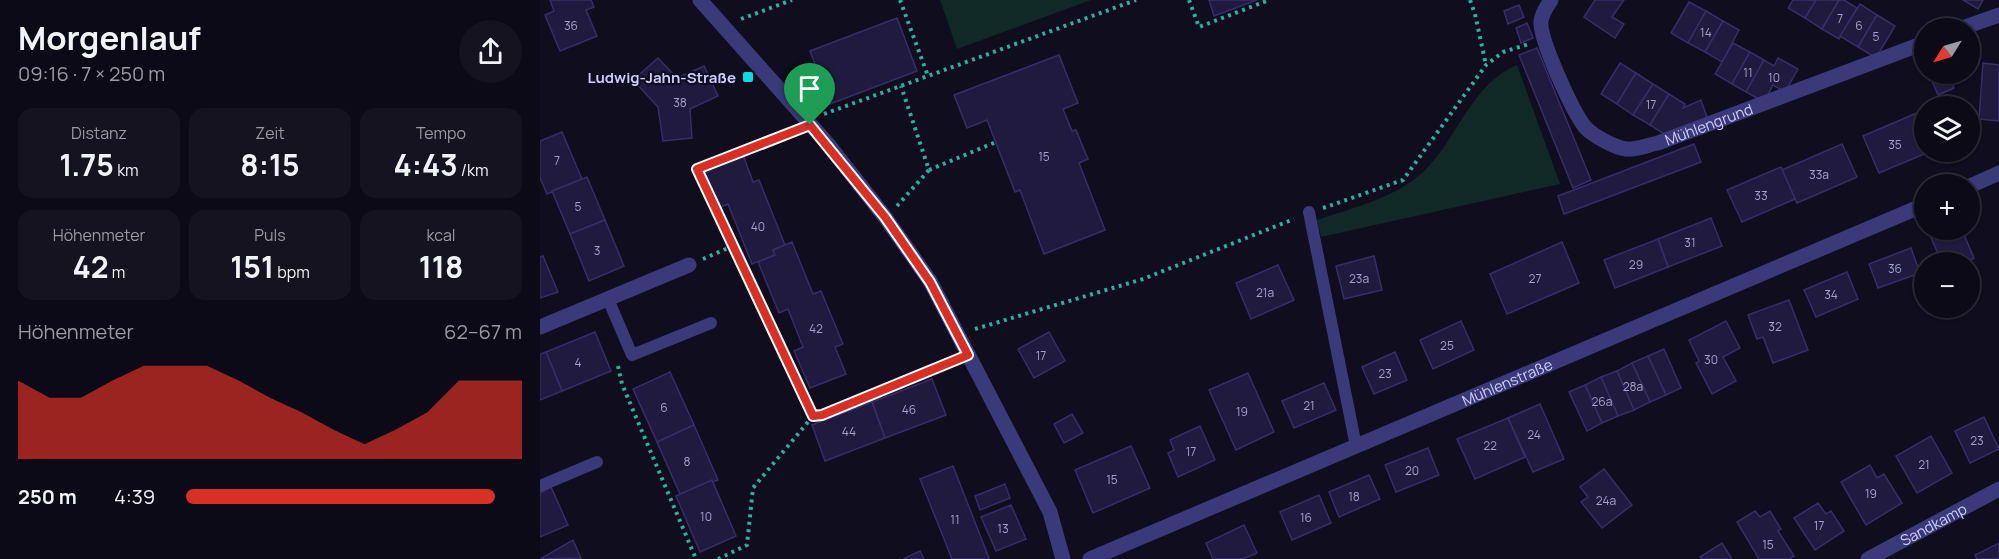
<!DOCTYPE html>
<html lang="de">
<meta charset="utf-8">
<style>
:root{--surface:#0b0a16;--page:#14131f;--text:#f1f3f6;--muted:#9a9aa1;--line:#2b2b35;--accent:#d93025}
body{margin:0;font-family:Manrope,sans-serif;background:var(--page);color:var(--text);height:100vh;display:flex;flex-direction:column;font-size:22px;white-space:nowrap}
*{box-sizing:border-box;margin:0}
p{font-size:20px;color:var(--muted)}
.icon{flex:none;width:33px;height:33px;fill:none;stroke:currentColor;stroke-width:2;stroke-linecap:round;stroke-linejoin:round}
.map{position:relative;flex:1;overflow:hidden}
.details{display:flex;flex-direction:column;background:var(--surface);width:540px}
.details>*{flex:none}
.needle{width:39px;rotate:233deg}
.controls{position:absolute;left:1374px;top:18px;display:grid;gap:12px}
.controls a{display:grid;place-items:center;width:66px;height:66px;border-radius:50%;background:var(--surface);box-shadow:0 2px 4px #0004,0 0 0 2px var(--line);font-size:30px}
.pin{position:absolute;display:grid;place-items:center;width:51px;height:51px;color:#fff;margin:-62px -26px;border-radius:50% 50% 50% 0;rotate:-45deg;box-shadow:0 0 6px #0007}
.pin .icon{rotate:45deg}
.round{display:grid;place-items:center;flex:none;width:63px;height:63px;border-radius:32px;background:var(--page)}
.head{display:flex;align-items:center;justify-content:space-between;height:102px;padding:0 18px}
h1{font-size:33px;font-weight:700;line-height:45px}
.stats{display:grid;grid-template-columns:repeat(3,1fr);gap:9px;height:102px;padding:6px 18px}
.stats div{display:grid;align-content:center;border-radius:15px;background:var(--page);text-align:center}
.stats b{font-size:30px;font-weight:700}
.stats small{font-size:16px;font-weight:400}
.stats p{font-size:16px}
.chart{height:168px;padding:12px 18px}
.chart p{display:flex;justify-content:space-between}
.chart svg{width:100%;height:108px;margin-top:6px;fill:var(--accent);opacity:.7}
ul{padding:0 18px;list-style:none;font-size:20px}
li{display:grid;grid-template-columns:96px 72px 1fr;align-items:center;height:45px}
li i{height:15px;border-radius:8px;background:var(--accent)}
main{display:flex;flex:1;min-height:0}
.map>svg:first-child{display:block}
.green{fill:#102826}
.building{fill:#201a3e;stroke:#372d69;stroke-width:1.5}
.lines{fill:none;stroke-linecap:round;stroke-linejoin:round}
.path{stroke:#32aba0;stroke-width:4;stroke-dasharray:3 4.5;stroke-linecap:butt}
.service{stroke:#3a3a7b;stroke-width:12}
.minor{stroke:#3a3a7b;stroke-width:15}
.tertiary{stroke:#3a3a7b;stroke-width:15}
.route-casing{stroke:#fff;stroke-width:12}
.route{stroke:#d93025;stroke-width:8}
.poi-dot{fill:#0adbeb;stroke:#0f0d1e;stroke-width:2}
.labels{text-anchor:middle;dominant-baseline:central;stroke-width:4.5;stroke-linejoin:round;paint-order:stroke}
.number-label{font-size:12px;fill:#a4a0cd}
.poi-label{font-size:15px;font-weight:bold;fill:#d0ccfd;stroke:#0f0d1e;text-anchor:end}
.street-label{font-size:15px;fill:#d0ccfd;stroke:#0f0d1e}
</style>
<main>
<section class="details">
<div class="head"><div><h1>Morgenlauf</h1><p>09:16 · 7 × 250 m</p></div><a class="round"><svg class="icon" aria-label="share" viewBox="0 0 24 24"><path d="M12 15V3M7 8l5-5 5 5M5 13v7h14v-7"/></svg></a></div>
<div class="stats">
<div><p>Distanz</p><b>1.75<small> km</small></b></div>
<div><p>Zeit</p><b>8:15</b></div>
<div><p>Tempo</p><b>4:43<small> /km</small></b></div>
</div>
<div class="stats">
<div><p>Höhenmeter</p><b>42<small> m</small></b></div>
<div><p>Puls</p><b>151<small> bpm</small></b></div>
<div><p>kcal</p><b>118</b></div>
</div>
<div class="chart"><p><span>Höhenmeter</span>62–67 m</p>
<svg viewBox="0 0 160 44" preserveAspectRatio="none"><path d="M0 44V12L10 19L20 19L30 12L40 6L50 6L60 6L70 12L80 19L90 25L100 32L110 38L120 32L130 25L140 12L150 12L160 12V44z"/></svg>
</div>
<ul>
<li><b>250 m</b>4:39<i style="width:92%"></i></li>
</ul>
</section>
<div class="map">
<svg width="1459" height="559" viewBox="0 0 1459 559">
<rect width="100%" height="100%" fill="#0f0d1e"/>
<g class="green">
<polygon points="400,0 551,0 417,49"/>
<path d="M977 65 1020 184 781 237 777 220C815 207 860 197 888 167 918 135 934 82 977 65Z"/>
</g>
<g class="building">
<polygon points="10,0 51,0 54,7 46,10 57,36 20,51 5,15 14,11"/>
<polygon points="669,0 717,0 674,16"/>
<polygon points="1055,0 1084,0 1072,17 1084,24 1075,38 1044,17"/>
<polygon points="1253,0 1276,0 1265,18 1248,8"/>
<polygon points="1276,0 1299,0 1282,29 1265,18"/>
<polygon points="1299,0 1304,0 1317,8 1299,39 1282,29"/>
<polygon points="1423,0 1443,0 1438,9"/>
<polygon points="1149,2 1166,11 1148,43 1131,33"/>
<polygon points="1320,4 1337,15 1318,47 1300,36"/>
<polygon points="979,5 984,17 968,24 964,11"/>
<polygon points="1166,11 1183,21 1165,52 1148,43"/>
<polygon points="1337,15 1355,26 1336,58 1318,47"/>
<polygon points="357,18 377,71 290,104 270,51"/>
<polygon points="1183,21 1199,30 1182,62 1165,52"/>
<polygon points="987,23 993,38 981,43 976,28"/>
<polygon points="1193,43 1210,52 1192,84 1175,74"/>
<polygon points="997,48 1051,180 1033,188 979,55"/>
<polygon points="1210,52 1224,60 1206,92 1192,84"/>
<polygon points="519,55 538,103 523,109 532,131 536,130 548,159 539,163 565,230 504,254 480,190 475,192 447,120 427,128 414,95"/>
<polygon points="118,58 137,78 164,66 178,96 150,109 152,138 123,141 118,107 93,80"/>
<polygon points="1238,58 1258,69 1245,92 1233,85 1224,102 1206,92 1224,60 1234,66"/>
<polygon points="1080,63 1096,73 1077,104 1061,94"/>
<polygon points="1443,63 1459,65 1459,121 1439,119"/>
<polygon points="1096,73 1113,84 1093,115 1077,104"/>
<polygon points="1389,74 1408,74 1414,88 1398,95"/>
<polygon points="1113,84 1129,94 1110,125 1093,115"/>
<polygon points="1129,94 1145,104 1143,108 1161,100 1168,120 1126,135 1110,125"/>
<polygon points="1384,110 1384,152 1389,152 1339,173 1323,136"/>
<polygon points="22,132 42,179 7,194 0,178 0,141"/>
<polygon points="1154,144 1161,162 1024,214 1018,196"/>
<polygon points="1302,144 1317,177 1257,203 1242,170"/>
<polygon points="203,155 213,182 219,180 245,245 233,250 235,255 212,264 188,204 179,208 164,171"/>
<polygon points="1241,167 1255,199 1202,222 1187,190"/>
<polygon points="47,177 65,220 30,234 12,191"/>
<polygon points="1171,218 1182,246 1128,267 1118,239"/>
<polygon points="65,220 84,266 49,281 30,234"/>
<polygon points="1409,230 1422,230 1434,258 1425,262 1402,262 1391,238"/>
<polygon points="1118,239 1128,267 1075,288 1064,260"/>
<polygon points="252,242 273,294 281,291 303,344 295,347 306,374 270,388 254,351 263,347 248,309 239,313 218,262 235,255 233,250"/>
<polygon points="1022,242 1039,283 967,314 950,274"/>
<polygon points="1371,248 1380,273 1338,288 1329,264"/>
<polygon points="3,256 18,292 0,298 0,257"/>
<polygon points="834,256 842,290 804,299 796,266"/>
<polygon points="738,265 754,300 711,319 696,283"/>
<polygon points="1307,272 1318,299 1276,317 1264,290"/>
<polygon points="1249,300 1268,350 1233,363 1223,337 1217,339 1208,315"/>
<polygon points="921,321 934,350 893,369 880,340"/>
<polygon points="1186,321 1200,348 1183,357 1196,381 1172,394 1156,363 1159,361 1149,340"/>
<polygon points="55,332 71,371 22,391 6,352"/>
<polygon points="509,332 525,361 494,378 478,349"/>
<polygon points="1124,349 1141,388 1126,395 1108,356"/>
<polygon points="6,352 22,391 0,400 0,354"/>
<polygon points="855,352 867,380 834,394 822,367"/>
<polygon points="1108,356 1126,395 1110,402 1092,363"/>
<polygon points="1092,363 1110,402 1094,410 1077,371"/>
<polygon points="1077,371 1094,410 1078,416 1061,377"/>
<polygon points="130,372 154,425 117,442 93,389"/>
<polygon points="708,373 734,432 696,450 669,390"/>
<polygon points="1061,377 1078,416 1062,423 1045,385"/>
<polygon points="392,379 406,415 345,438 332,402"/>
<polygon points="784,383 796,410 754,428 742,401"/>
<polygon points="1045,385 1062,423 1047,431 1029,392"/>
<polygon points="332,402 345,438 285,461 272,425"/>
<polygon points="1000,404 1024,459 993,472 968,418"/>
<polygon points="532,414 543,433 524,443 514,424"/>
<polygon points="1444,417 1459,449 1430,463 1415,431"/>
<polygon points="968,418 985,457 935,479 917,439"/>
<polygon points="154,425 178,480 140,494 117,442"/>
<polygon points="660,426 675,460 638,477 628,453 634,450 630,440"/>
<polygon points="1391,436 1412,473 1377,493 1356,456"/>
<polygon points="591,446 610,488 553,513 535,470"/>
<polygon points="888,448 899,475 856,492 845,465"/>
<polygon points="1330,465 1337,478 1344,474 1362,503 1326,525 1301,482"/>
<polygon points="413,466 449,558 447,559 412,559 380,479"/>
<polygon points="1064,469 1092,505 1062,528 1041,502 1048,497 1040,487"/>
<polygon points="829,475 840,499 799,517 789,492"/>
<polygon points="172,480 196,536 160,552 136,496"/>
<polygon points="465,484 470,498 440,510 435,496"/>
<polygon points="11,487 28,525 0,537 0,493"/>
<polygon points="779,495 791,523 752,540 740,512"/>
<polygon points="1278,503 1286,514 1291,511 1304,531 1275,550 1254,518"/>
<polygon points="471,505 486,539 456,551 441,517"/>
<polygon points="1215,511 1220,517 1230,511 1241,529 1238,531 1254,556 1249,559 1219,559 1197,522"/>
<polygon points="704,525 717,553 703,559 673,559 666,543"/>
<polygon points="33,540 41,558 0,559"/>
<polygon points="1182,543 1192,559 1162,559 1160,557"/>
<polygon points="1459,543 1459,559 1437,559 1435,555"/>
<polygon points="380,551 384,559 363,559"/>
</g>
<g class="lines">
<g class="path">
<polyline points="360,0 388,76"/>
<polyline points="649,0 659,27 729,0"/>
<polyline points="930,0 935,14 946,65"/>
<polyline points="201,19 252,0"/>
<polyline points="284,114 596,0"/>
<polyline points="389,170 456,142"/>
<polyline points="357,206 389,170 361,86"/>
<polyline points="783,208 863,180 946,65 963,52 989,44"/>
<polyline points="195,245 157,169 253,132"/>
<polyline points="163,259 195,245 273,416"/>
<polyline points="435,329 603,279 754,219"/>
<polyline points="78,366 82,384 156,559"/>
<polyline points="178,559 207,545 213,488 273,416 282,415 413,361"/>
</g>
<g class="service">
<polyline points="769,212 816,446"/>
<polyline points="68,299 92,355 171,323"/>
<polyline points="0,486 57,462"/>
</g>
<g class="minor">
<polyline points="160,0 287,143 345,217 390,281 510,512 523,559"/>
<path id="s1" d="M1011 0C1007 6 1002 13 1001 21 999 39 1033 112 1045 127 1052 135 1075 148 1086 149 1096 150 1108 145 1118 143L1384 43"/>
<polyline points="1422,28 1459,15"/>
<polyline points="0,327 149,265"/>
<path id="s2" d="M1328 559 1459 489"/>
</g>
<g class="tertiary">
<polyline points="1430,186 1459,173"/>
<path id="s3" d="M550 559 1384 205"/>
</g>
</g>
<g class="lines">
<defs>
<polygon id="route" points="270,125 345,217 390,282 428,355 282,415 273,416 157,169"/>
</defs>
<use href="#route" class="route-casing"/>
<use href="#route" class="route"/>
</g>
<rect class="poi-dot" x="202" y="71" width="12" height="12" rx="3"/>
<g class="labels">
<g class="number-label">
<text x="1300" y="18">7</text>
<text x="31" y="25">36</text>
<text x="1319" y="25">6</text>
<text x="1166" y="32">14</text>
<text x="1336" y="36">5</text>
<text x="1208" y="72">11</text>
<text x="1234" y="77">10</text>
<text x="140" y="102">38</text>
<text x="1111" y="104">17</text>
<text x="1355" y="144">35</text>
<text x="504" y="156">15</text>
<text x="17" y="160">7</text>
<text x="1279" y="174">33a</text>
<text x="1221" y="195">33</text>
<text x="38" y="206">5</text>
<text x="218" y="226">40</text>
<text x="1150" y="242">31</text>
<text x="57" y="250">3</text>
<text x="1096" y="264">29</text>
<text x="1355" y="268">36</text>
<text x="819" y="278">23a</text>
<text x="995" y="278">27</text>
<text x="725" y="292">21a</text>
<text x="1291" y="294">34</text>
<text x="1235" y="326">32</text>
<text x="276" y="328">42</text>
<text x="907" y="345">25</text>
<text x="501" y="355">17</text>
<text x="1171" y="359">30</text>
<text x="38" y="362">4</text>
<text x="845" y="373">23</text>
<text x="1093" y="386">28a</text>
<text x="1062" y="401">26a</text>
<text x="769" y="405">21</text>
<text x="124" y="407">6</text>
<text x="369" y="409">46</text>
<text x="702" y="411">19</text>
<text x="309" y="431">44</text>
<text x="994" y="434">24</text>
<text x="1437" y="440">23</text>
<text x="950" y="445">22</text>
<text x="651" y="451">17</text>
<text x="147" y="461">8</text>
<text x="1384" y="464">21</text>
<text x="872" y="470">20</text>
<text x="572" y="479">15</text>
<text x="1331" y="493">19</text>
<text x="814" y="496">18</text>
<text x="1066" y="500">24a</text>
<text x="166" y="516">10</text>
<text x="766" y="517">16</text>
<text x="415" y="519">11</text>
<text x="1279" y="525">17</text>
<text x="463" y="528">13</text>
<text x="1228" y="544">15</text>
</g>
<g class="poi-label">
<text x="196" y="77">Ludwig-Jahn-Straße</text>
</g>
<g class="street-label">
<text stroke="none"><textPath href="#s1" startOffset="273">Mühlengrund</textPath></text>
<text stroke="none"><textPath href="#s3" startOffset="453">Mühlenstraße</textPath></text>
<text stroke="none"><textPath href="#s2" startOffset="74">Sandkamp</textPath></text>
</g>
</g>
</svg>
<div class="controls">
<a><svg class="needle" viewBox="-14 -14 28 28"><path d="M0-13l5 13h-10z" fill="#e53935"/><path d="M0 13l5-13h-10z" fill="#9a9aa1"/></svg></a>
<a><svg class="icon" aria-label="layers" viewBox="0 0 24 24"><path d="M12 4l9 5-9 5-9-5zM3 14l9 5 9-5"/></svg></a>
<a>+</a>
<a>−</a>
</div>
<div class="pin" style="left:270px;top:125px;background:#1e9e55"><svg class="icon" aria-label="arrive" viewBox="0 0 24 24"><path d="M6 21V4h12l-3 4 3 4H6"/></svg></div>
</div>
</main>
